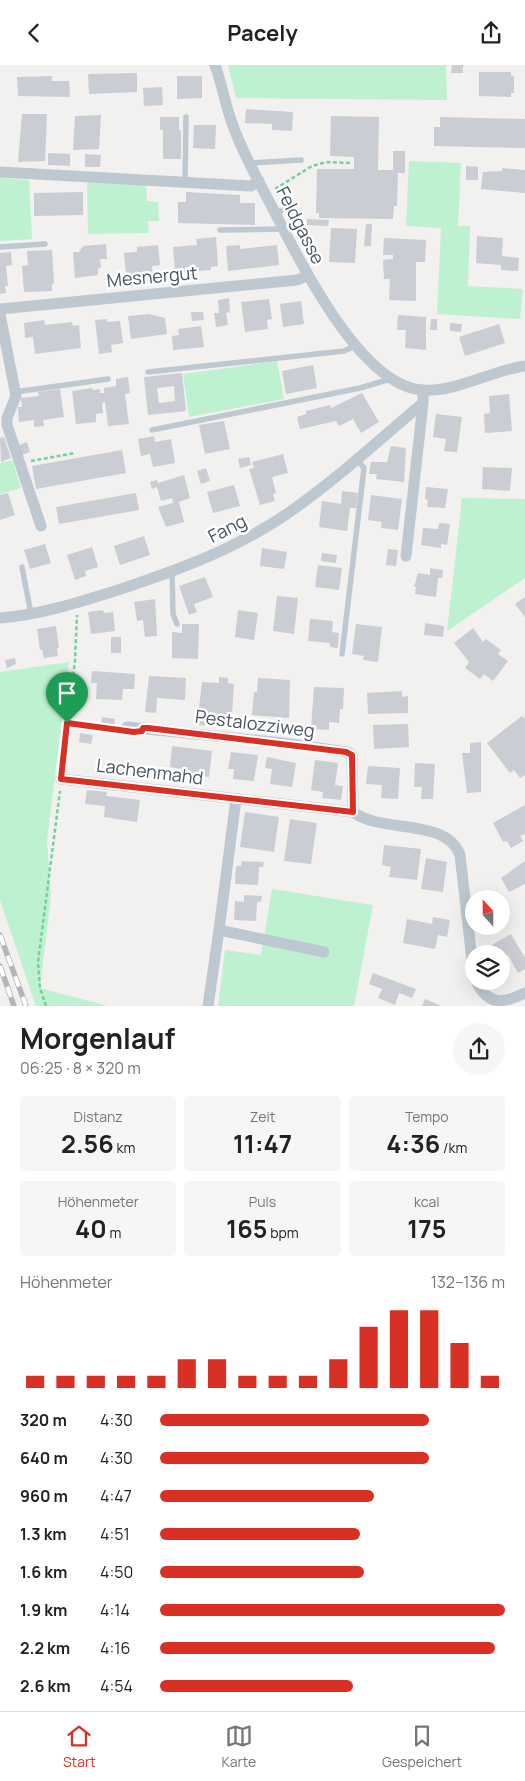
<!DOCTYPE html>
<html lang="de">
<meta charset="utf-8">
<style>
:root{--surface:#fff;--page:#f6f6f6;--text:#222;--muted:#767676;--line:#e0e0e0;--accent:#d93025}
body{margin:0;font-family:Manrope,sans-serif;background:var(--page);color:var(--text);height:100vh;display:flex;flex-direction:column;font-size:19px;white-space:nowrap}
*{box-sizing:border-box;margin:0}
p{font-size:16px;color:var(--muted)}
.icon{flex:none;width:28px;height:28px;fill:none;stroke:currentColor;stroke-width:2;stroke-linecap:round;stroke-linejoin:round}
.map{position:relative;height:941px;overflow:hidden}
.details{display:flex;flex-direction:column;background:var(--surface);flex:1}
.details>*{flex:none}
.needle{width:32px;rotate:339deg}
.controls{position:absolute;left:465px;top:825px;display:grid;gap:10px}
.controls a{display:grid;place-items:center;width:45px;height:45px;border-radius:50%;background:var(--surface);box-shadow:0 5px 20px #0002;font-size:25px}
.pin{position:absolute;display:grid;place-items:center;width:42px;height:42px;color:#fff;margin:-51px -21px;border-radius:50% 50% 50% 0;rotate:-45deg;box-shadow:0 0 5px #0007}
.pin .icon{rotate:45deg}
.round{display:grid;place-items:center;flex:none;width:52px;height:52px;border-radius:26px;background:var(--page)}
.headline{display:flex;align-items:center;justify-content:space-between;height:85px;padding:0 20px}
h1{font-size:28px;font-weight:700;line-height:38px}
.figures{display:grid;grid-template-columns:repeat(3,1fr);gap:8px;height:85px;padding:5px 20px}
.figures div{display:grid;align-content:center;border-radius:5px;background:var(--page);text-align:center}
.figures b{font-size:25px;font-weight:700}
.figures small{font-size:14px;font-weight:400}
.figures p{font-size:14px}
.chart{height:140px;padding:10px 20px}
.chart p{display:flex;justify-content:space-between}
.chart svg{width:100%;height:90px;margin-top:5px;stroke:var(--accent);stroke-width:6}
ul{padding:0 20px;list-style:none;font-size:16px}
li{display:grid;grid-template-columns:80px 60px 1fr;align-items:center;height:38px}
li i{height:12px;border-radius:6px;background:var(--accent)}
header{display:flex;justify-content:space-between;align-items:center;height:65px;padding:0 20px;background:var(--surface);font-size:22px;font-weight:700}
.tab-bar{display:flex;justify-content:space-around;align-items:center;height:70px;border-top:1px solid var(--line);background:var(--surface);font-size:14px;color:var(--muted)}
.tab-bar a{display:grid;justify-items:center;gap:2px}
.tab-bar .active{color:var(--accent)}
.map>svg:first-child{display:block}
.green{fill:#bef1d0}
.building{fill:#cacdd3;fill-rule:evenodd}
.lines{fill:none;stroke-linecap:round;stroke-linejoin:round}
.path{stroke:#74d09f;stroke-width:2.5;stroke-dasharray:4 2.5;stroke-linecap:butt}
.lane{stroke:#bdc8d0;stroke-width:5.5}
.street{stroke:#bdc8d0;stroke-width:11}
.rail-casing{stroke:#b2b6bb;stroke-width:5.5}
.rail{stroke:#fff;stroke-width:4;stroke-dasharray:11;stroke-linecap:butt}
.route-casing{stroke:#fff;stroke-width:10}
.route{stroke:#d93025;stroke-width:6}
.labels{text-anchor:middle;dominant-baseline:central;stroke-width:5;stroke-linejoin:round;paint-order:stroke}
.street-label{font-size:18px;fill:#47545f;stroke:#fff}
</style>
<header><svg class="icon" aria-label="back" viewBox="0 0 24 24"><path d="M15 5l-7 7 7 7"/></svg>Pacely<svg class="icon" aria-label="share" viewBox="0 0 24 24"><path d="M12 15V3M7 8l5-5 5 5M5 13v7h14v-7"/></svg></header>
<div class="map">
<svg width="525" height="941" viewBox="0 0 525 941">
<rect width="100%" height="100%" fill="#f3f0f0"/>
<g class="green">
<polygon points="228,0 446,0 447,35 236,33"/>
<polygon points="409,96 461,98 458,161 470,161 468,221 523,224 520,254 437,249 441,163 406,161"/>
<polygon points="0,113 29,115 32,174 0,176"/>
<polygon points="87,117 146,119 147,136 158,137 159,156 148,156 149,168 88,169"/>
<polygon points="277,296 284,334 189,352 183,309"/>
<polygon points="12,395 21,423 0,429 0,398"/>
<polygon points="462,433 525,434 525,513 447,566"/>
<polygon points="69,597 47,776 51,831 40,923 108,941 36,941 0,835 0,607"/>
<polygon points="272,824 373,840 354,941 218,941 225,885 261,890"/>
</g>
<g class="building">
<polygon points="452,0 463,0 463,8 451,8"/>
<polygon points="479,7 511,7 511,11 514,11 514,28 511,28 511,32 479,31"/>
<polygon points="137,8 137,27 89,29 88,9"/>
<polygon points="52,11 52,16 69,16 70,32 18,31 17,12"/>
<polygon points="177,11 202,11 202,33 177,34"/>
<polygon points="162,22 163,40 144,41 143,23"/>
<polygon points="246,44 293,47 292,66 272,65 272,59 245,58"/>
<polygon points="22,49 47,49 45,96 18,97"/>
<polygon points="101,50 99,84 73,85 75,51"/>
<polygon points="331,51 379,52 378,105 393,105 393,86 405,86 405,108 398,108 397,141 394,141 393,154 319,153 319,148 316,148 317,104 354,104 354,92 330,91"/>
<polygon points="160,52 179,52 179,65 181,65 181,94 163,94 163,65 160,65"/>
<polygon points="440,52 525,54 525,83 434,81 434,62 440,62"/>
<polygon points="194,60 216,60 215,84 193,83"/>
<polygon points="48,88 70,89 70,101 48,100"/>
<polygon points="85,89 101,90 100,102 85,102"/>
<polygon points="466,101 478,102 478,115 466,115"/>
<polygon points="502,103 525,105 525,128 481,124 483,107 502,106"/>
<polygon points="83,127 83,150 34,151 34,128"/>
<polygon points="186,127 240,130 240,138 255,138 255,160 178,158 178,137 186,137"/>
<polygon points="307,154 329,155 328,161 307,160"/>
<polygon points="366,159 372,159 371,181 364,181"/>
<polygon points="331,163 357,164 355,198 329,197"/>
<polygon points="477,171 503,173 502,191 519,193 518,206 501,205 501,200 476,198"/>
<polygon points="216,172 218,201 211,202 211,205 175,208 173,182 197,180 196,174"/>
<polygon points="384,173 426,175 425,197 416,197 416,236 389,235 390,214 384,214 383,195 393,194 393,190 383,190"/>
<polygon points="106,179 107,194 100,194 101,203 98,203 98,210 75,213 73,187 79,187 83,181"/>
<polygon points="158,180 160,200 152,201 153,216 127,219 124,188 137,187 137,182"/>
<polygon points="240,180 240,184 277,180 279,200 228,206 226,181"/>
<polygon points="52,185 54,218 52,219 52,226 24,227 22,201 28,200 27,186"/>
<polygon points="11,187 12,200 6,201 8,221 5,221 6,228 0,229 0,188"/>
<polygon points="229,233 230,247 226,248 228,260 216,262 214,248 219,248 218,235"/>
<polygon points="269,234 272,254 267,255 268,264 245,267 241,237"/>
<polygon points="301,236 304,259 283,262 280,239"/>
<polygon points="191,247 203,247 204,255 192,256"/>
<polygon points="149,249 165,253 167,269 131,274 128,251"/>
<polygon points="398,250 426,252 426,285 405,283 406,265 397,265"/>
<polygon points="107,254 107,257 120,256 123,278 111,280 112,287 99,289 95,255"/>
<polygon points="431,254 437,254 437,265 430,265"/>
<polygon points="44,255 45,260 72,257 73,261 79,260 81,283 35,289 33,272 25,273 24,258"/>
<polygon points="450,258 462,259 461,267 450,266"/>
<polygon points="499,259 505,278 465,291 459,272"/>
<polygon points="201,261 204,282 173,285 172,271 179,270 178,264"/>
<polygon points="313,300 317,323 286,329 282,306"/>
<path d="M182 308 186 346 148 350 144 312ZM174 321 175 336 159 338 157 323Z"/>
<polygon points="128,312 130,328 125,329 129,359 108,361 105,337 102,338 103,348 96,349 96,357 76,359 72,326 92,323 93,325 100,324 100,328 104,328 104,323 116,321 116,314"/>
<polygon points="60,324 64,352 43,355 44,361 34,362 34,355 19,357 18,342 22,342 21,333 39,331 38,327"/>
<polygon points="362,328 379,357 361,368 353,354 339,361 336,356 300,364 297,352 306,349 306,346 330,340 331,343"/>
<polygon points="509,329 512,366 485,368 484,349 490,348 489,331"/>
<polygon points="436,349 462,352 457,387 444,386 446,374 433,372"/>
<polygon points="224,356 230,384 205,389 199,360"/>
<polygon points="154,371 155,377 171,374 175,398 153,402 150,389 141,391 138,374"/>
<polygon points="4,372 11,393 1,397 0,373"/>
<polygon points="27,377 30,387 22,390 19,380"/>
<polygon points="391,381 406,383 404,417 376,414 377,409 369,409 371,397 387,397"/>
<polygon points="122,385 126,408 36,424 32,401"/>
<polygon points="283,389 288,408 272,412 276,428 273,429 275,436 260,440 249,404 254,403 252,397"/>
<polygon points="249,392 251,400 240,403 238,394"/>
<polygon points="483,402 512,403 510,426 482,424"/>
<polygon points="206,403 210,416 201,419 197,406"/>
<polygon points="184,410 190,433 179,437 184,457 166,462 158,442 173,438 172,433 161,436 157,422 152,424 150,417 157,415 158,418"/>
<polygon points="234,420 240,441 213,448 207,427"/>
<polygon points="426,422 448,424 445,443 427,442 428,435 425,434"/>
<polygon points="342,426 358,428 356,443 350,443 347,466 319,462 322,436 341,439"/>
<polygon points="8,428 15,450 0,455 0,430"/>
<polygon points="136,428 139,445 59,459 56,442"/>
<polygon points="371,430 402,434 398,465 381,463 382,457 368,455"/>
<polygon points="439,458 450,459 447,480 441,479 441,483 421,480 423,463 438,464"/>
<polygon points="144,471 150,490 120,500 114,481"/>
<polygon points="45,479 51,498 30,504 24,485"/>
<polygon points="92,482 98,502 85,506 86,511 75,515 67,490"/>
<polygon points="262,483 287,487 284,504 260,501"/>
<polygon points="388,484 398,485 396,501 386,500"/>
<polygon points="322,488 337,490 336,498 321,496"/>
<polygon points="318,500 342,503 339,525 315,522"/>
<polygon points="430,503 443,505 442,513 438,513 436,532 415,529 416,522 414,522 418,508 430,510"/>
<polygon points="205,512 213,532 194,539 197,547 189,550 179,521"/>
<polygon points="277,531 298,533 294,569 273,566"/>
<polygon points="525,532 525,552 515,539"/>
<polygon points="155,534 157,571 145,572 143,555 137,556 134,537"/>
<polygon points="103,545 104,548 113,547 115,566 91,569 88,547"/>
<polygon points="238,545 258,548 254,575 235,572"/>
<polygon points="310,554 333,556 332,567 339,568 338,583 330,582 330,578 308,576"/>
<polygon points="425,558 444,561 443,572 424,570"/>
<polygon points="182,559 199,559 198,594 172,593 172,567 182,568"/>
<polygon points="356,559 382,562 378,597 363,595 364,591 352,589"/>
<polygon points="56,561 59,583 57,583 58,591 44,593 42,585 40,585 37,564"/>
<polygon points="473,563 483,577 486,574 501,585 498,589 508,596 493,616 484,609 480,614 465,603 469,597 454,578"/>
<rect x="111" y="572" width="10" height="16"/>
<polygon points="15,593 16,599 7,603 5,595"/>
<polygon points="92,606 135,609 134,624 123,624 122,635 96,634 97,618 91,618"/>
<polygon points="149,611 186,613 185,635 157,633 156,648 145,647"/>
<polygon points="219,612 228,613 228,618 234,619 232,650 212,649 212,661 197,660 202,617 219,618"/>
<polygon points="258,613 290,615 289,653 252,650 254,627 257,627"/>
<polygon points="314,622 344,623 343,644 340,644 339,658 329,657 329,665 311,664"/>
<polygon points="402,626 402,632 408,631 408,648 368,649 367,628"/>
<polygon points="522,651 525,654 525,710 520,713 514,705 510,708 487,678"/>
<polygon points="102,652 115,654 114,663 101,661"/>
<polygon points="408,659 409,682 374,684 373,660"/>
<polygon points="80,668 93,670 91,679 79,677"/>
<polygon points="481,677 481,727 467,728 462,688 470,688 470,678"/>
<polygon points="172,681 212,686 209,712 181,708 182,704 170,702"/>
<polygon points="231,687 258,690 254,716 233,714 234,704 228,704"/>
<polygon points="267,692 296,698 292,722 270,719 272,704 265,703"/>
<polygon points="315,695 338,698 335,720 343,721 341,735 322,733 323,727 311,725"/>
<polygon points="415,698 435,699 433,734 421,734 422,722 414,722"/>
<polygon points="368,701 400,703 398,734 381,733 382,720 366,719"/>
<polygon points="87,725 107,727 106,731 140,735 137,757 104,752 105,741 85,739"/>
<polygon points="525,740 525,769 520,771 523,776 511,783 507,776 503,777 493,758"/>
<polygon points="245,747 279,752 274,787 240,782"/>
<polygon points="290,754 317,758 311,799 284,796"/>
<polygon points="384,780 421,784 417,815 389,812 391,802 382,800"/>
<polygon points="426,793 447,797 443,827 421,824"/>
<polygon points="242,796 264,797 263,802 259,802 258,820 235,819 236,801 241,801"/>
<polygon points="525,796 525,819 509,827 501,813"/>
<polygon points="244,830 262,831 261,837 257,837 256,856 234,855 235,836 244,837"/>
<polygon points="433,852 450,855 447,872 438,870 435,884 403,878 407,854 432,859"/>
<polygon points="511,869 525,893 525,904 518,908 508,890 501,894 501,889 485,889 483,885"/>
<polygon points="373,908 416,924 412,933 399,928 395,940 378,933 382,924 369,919"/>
<polygon points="425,934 442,941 422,941"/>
</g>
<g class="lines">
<g class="path">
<polyline points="275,124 312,101 326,97 351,98"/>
<polyline points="31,396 75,388"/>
<polyline points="67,658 115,665"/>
<polyline points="63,701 75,595 77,550"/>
<polyline points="46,941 40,923 38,897 60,726"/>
</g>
<g class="lane">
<polyline points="249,98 301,95"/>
<polyline points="185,117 186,52"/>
<polyline points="276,149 287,142"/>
<polyline points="220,165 283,164"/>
<polyline points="0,182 45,179"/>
<polyline points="148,307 344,286 357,280"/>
<polyline points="15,327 108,314"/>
<polyline points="152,365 360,323 394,313"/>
<polyline points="22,502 31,549"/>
<polyline points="172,507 173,549 177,559"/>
<polyline points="342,589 364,403 356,393"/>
</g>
<g class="street">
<path d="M215 0C222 19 225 39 232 58 242 87 257 113 271 140 297 191 359 320 422 325 455 328 492 305 525 301"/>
<polyline points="0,107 251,121 259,116"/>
<polyline points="0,244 297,215 307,211"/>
<polyline points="0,249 16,331 7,353 7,360 41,461"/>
<polyline points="406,491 423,338"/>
<path d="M0 553C40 550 80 537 118 525 178 505 239 483 291 446 337 414 380 374 423 338V325"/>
<polyline points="127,662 283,678 347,687 352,690 353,747"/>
<path d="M61 714 353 747C382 769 446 752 460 790L474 913"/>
<polyline points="236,734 219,865 324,887"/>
<path d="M476 916C488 941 503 939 525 928"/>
<polyline points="208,941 219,865"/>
</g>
<defs>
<g id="rail">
<polyline points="0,870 26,941"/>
<polyline points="0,901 14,941"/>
</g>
</defs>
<use href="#rail" class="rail-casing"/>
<use href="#rail" class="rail"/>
</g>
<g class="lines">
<defs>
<polygon id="route" points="67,658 134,667 142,666 143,663 148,663 346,687 352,690 353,747 61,714"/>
</defs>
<use href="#route" class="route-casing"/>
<use href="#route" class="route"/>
</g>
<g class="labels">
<g class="street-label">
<text transform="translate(301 160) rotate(63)">Feldgasse</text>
<text transform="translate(152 211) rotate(-5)">Mesnergut</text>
<text transform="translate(227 463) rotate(-27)">Fang</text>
<text transform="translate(255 658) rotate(7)">Pestalozziweg</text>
<text transform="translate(150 706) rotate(7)">Lachenmahd</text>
</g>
</g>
</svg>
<div class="controls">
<a><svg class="needle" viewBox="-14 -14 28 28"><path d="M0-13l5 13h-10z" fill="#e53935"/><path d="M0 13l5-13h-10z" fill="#767676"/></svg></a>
<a><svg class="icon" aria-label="layers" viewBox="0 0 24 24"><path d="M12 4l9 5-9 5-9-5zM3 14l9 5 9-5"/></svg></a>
</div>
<div class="pin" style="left:67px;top:658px;background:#1e9e55"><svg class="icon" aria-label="arrive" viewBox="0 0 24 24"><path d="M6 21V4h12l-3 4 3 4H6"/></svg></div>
</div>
<section class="details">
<div class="headline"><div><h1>Morgenlauf</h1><p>06:25 · 8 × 320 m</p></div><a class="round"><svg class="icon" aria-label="share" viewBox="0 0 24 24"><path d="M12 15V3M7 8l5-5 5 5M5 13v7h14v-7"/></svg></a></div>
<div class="figures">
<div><p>Distanz</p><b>2.56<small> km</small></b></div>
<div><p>Zeit</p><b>11:47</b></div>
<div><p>Tempo</p><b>4:36<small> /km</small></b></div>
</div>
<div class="figures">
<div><p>Höhenmeter</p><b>40<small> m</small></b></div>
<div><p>Puls</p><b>165<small> bpm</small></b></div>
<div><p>kcal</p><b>175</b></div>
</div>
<div class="chart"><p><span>Höhenmeter</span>132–136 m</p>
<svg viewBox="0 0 160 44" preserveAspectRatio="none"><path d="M5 44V38M15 44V38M25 44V38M35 44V38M45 44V38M55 44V30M65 44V30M75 44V38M85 44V38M95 44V38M105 44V30M115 44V14M125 44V6M135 44V6M145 44V22M155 44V38"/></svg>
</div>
<ul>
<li><b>320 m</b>4:30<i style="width:78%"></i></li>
<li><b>640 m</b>4:30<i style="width:78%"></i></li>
<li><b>960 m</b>4:47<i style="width:62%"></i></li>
<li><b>1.3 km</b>4:51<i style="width:58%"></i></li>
<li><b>1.6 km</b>4:50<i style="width:59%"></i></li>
<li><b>1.9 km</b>4:14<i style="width:100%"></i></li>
<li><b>2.2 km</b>4:16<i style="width:97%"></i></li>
<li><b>2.6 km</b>4:54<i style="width:56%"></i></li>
</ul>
</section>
<nav class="tab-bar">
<a class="active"><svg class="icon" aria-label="home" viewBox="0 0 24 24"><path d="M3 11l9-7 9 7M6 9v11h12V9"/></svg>Start</a>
<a><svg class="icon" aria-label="map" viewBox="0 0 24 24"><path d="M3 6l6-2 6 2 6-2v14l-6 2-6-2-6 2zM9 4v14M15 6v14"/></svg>Karte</a>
<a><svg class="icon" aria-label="saved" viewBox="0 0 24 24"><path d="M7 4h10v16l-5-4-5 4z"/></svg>Gespeichert</a>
</nav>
